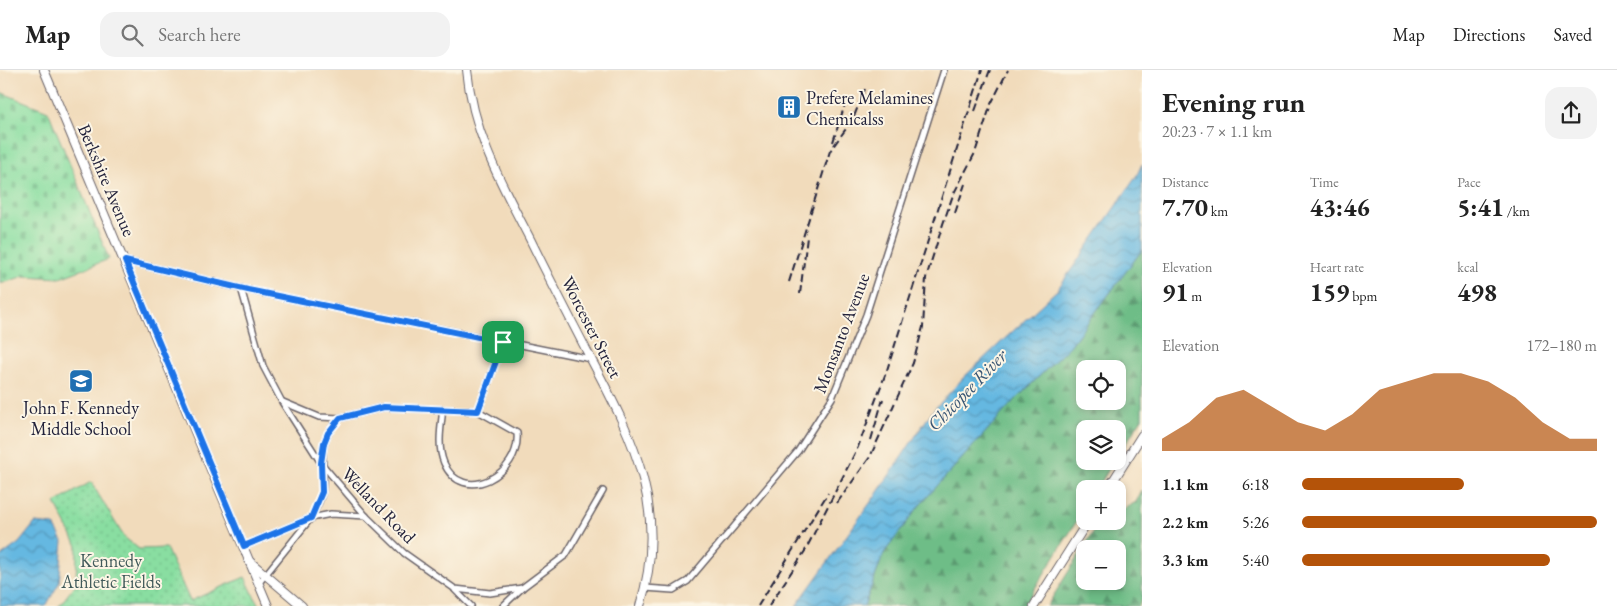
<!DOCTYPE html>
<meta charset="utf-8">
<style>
:root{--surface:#fff;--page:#f2f2f2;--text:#222;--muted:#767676;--line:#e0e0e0;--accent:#b45309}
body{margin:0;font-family:"EB Garamond",serif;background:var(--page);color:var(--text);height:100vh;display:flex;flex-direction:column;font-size:19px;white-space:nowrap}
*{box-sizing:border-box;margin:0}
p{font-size:16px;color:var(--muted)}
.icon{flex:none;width:28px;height:28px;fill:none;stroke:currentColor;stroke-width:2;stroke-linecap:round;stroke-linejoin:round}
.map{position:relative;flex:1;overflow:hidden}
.side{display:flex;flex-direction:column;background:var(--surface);width:475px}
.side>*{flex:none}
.buttons{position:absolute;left:1076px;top:290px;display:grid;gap:10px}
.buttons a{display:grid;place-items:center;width:50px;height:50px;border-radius:10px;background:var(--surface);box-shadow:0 2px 8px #0003;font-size:25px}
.pin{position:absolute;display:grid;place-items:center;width:42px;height:42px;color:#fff;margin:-21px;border-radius:10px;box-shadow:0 2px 8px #0006}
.round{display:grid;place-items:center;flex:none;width:52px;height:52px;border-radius:15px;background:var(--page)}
.overview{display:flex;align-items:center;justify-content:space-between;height:85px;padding:0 20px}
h1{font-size:28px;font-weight:700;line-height:38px}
.metrics{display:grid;grid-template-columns:repeat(3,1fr);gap:8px;height:85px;padding:5px 20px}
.metrics div{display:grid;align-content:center}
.metrics b{font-size:25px;font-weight:700}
.metrics small{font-size:14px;font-weight:400}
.metrics p{font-size:14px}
.chart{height:140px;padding:10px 20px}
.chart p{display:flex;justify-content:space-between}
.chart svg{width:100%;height:90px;margin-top:5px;fill:var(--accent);opacity:.7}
ul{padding:0 20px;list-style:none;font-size:16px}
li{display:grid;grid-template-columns:80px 60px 1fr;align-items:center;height:38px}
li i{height:12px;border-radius:6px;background:var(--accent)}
header{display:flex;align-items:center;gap:30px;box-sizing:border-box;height:70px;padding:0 25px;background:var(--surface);border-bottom:1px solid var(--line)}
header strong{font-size:24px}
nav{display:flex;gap:28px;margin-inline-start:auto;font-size:18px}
.search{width:350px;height:45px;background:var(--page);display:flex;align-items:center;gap:12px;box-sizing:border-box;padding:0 18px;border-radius:15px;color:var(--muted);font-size:19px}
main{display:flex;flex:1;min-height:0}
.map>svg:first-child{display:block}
.forest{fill:url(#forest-firs);stroke:#487061;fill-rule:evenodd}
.cemetery{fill:url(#cemetery-stones);stroke:#56806e}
.park{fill:url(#park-dots);stroke:#56806e}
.water{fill:url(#water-waves);stroke:#446d8e}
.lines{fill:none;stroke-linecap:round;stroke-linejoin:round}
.street-casing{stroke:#6a6368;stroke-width:8}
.secondary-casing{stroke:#6a6368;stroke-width:10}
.street{stroke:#fff;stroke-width:5}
.secondary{stroke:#fff;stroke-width:8}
.rail{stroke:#22223b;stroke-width:2;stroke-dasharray:8 4;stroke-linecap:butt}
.route-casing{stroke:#fff;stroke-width:10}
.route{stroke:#1a73e8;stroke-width:6}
.labels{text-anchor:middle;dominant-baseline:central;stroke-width:4;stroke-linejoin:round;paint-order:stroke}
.poi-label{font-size:18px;fill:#22223b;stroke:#fcf5e5;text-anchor:start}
.street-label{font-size:18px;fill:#22223b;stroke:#fcf5e5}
.park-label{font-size:18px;fill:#415a5a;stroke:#fcf5e5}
.water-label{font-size:19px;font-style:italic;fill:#395675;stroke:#fcf5e5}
</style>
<header>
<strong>Map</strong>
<div class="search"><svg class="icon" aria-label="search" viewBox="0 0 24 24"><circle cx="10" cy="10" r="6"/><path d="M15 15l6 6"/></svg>Search here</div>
<nav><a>Map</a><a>Directions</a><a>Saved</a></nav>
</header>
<main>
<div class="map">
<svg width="1142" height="536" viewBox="0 0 1142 536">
<defs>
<pattern id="forest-firs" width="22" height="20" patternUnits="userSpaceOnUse" patternTransform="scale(1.25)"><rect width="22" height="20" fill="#6ebd87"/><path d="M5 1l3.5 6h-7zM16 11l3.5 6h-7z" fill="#5a9970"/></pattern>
<pattern id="cemetery-stones" width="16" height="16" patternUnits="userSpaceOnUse" patternTransform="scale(1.25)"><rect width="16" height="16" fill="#89dea1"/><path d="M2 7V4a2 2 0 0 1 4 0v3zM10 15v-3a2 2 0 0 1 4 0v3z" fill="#76be8c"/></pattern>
<pattern id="park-dots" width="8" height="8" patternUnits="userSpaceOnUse" patternTransform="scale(1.25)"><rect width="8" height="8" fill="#89dea1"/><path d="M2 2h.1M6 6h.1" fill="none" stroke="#76be8c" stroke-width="1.8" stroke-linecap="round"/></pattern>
<pattern id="water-waves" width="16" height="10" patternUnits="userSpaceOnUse" patternTransform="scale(1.25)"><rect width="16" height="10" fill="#65b8e1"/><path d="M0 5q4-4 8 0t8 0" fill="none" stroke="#5395b8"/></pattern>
</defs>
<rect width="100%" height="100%" fill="#fcf5e5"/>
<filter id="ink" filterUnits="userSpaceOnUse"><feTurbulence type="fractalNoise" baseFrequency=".02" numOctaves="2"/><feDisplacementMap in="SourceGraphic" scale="10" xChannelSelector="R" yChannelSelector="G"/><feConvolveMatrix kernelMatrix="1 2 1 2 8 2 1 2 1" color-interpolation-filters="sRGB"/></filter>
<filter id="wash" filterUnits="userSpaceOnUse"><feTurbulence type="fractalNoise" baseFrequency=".0096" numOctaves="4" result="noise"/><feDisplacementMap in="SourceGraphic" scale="20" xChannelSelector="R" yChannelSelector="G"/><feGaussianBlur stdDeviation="1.12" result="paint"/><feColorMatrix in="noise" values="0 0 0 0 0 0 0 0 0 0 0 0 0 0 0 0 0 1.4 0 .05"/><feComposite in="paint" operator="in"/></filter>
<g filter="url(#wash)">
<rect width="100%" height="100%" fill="#f1dbbb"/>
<g class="forest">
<path d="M1142 180V348L1118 386V359H1085V391H1114L1097 419H1085V438L1024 536H864L884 483 919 436 1010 335 1070 276ZM1085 299H1118V331H1085Z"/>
<path d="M1142 420V528L1139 536H1047L1100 451H1118V442L1136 432ZM1085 479H1118V511H1085Z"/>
</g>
<polygon class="cemetery" points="0,22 48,41 109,189 60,208 24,206 0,214"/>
<polygon class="park" points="91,412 124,467 139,479 166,478 190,531 245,507 259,536 59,536 76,514 77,476 55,433"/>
<g class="water">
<polygon points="1142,94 1142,180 1070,276 1010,335 919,436 884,483 864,536 796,536 878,422 931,343 965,306 1057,220 1136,107"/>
<polygon points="35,453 54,455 63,471 59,513 46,536 0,536 0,487 19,473"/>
</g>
</g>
<g filter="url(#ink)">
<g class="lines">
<defs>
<g id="street">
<polyline points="125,191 247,220 591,289"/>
<polyline points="241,218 263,296 282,332 321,393 366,446 404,483 455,519 490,523 522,518"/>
<path d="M283 332 319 347 340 348 384 337 478 341 517 363C521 405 462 436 444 393 437 377 441 356 443 339"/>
<polyline points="478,341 503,272"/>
<path d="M244 476 311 448C315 440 320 432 322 423 327 392 313 375 340 348"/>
<polyline points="258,514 311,448 331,444 366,446"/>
<polyline points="645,518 673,520 688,511 798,381 832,328 866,245 944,0"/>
<polyline points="455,520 471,536"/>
<polyline points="503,536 522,518 566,485 603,421"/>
</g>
<g id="secondary">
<polyline points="44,0 268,536"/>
<path d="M467 0C473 64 501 113 530 169 550 210 571 250 592 291 635 372 669 442 640 536"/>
<polyline points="1108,419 1142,365"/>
<polyline points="248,490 302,536"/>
<polyline points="1034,536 1088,451"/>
</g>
</defs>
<use href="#street" class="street-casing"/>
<use href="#secondary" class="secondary-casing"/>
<use href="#street" class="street"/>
<use href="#secondary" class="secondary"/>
<g class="rail">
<polyline points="975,41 990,0"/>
<polyline points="833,72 845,34"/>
<polyline points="955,143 965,114"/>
<polyline points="789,212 830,81 853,49 865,19"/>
<polyline points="800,224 807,167"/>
<polyline points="871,370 883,329"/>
<polyline points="837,433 870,387 913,293 923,257 926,208 943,154 953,125 975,83 991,34 1008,0"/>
<polyline points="758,536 828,423"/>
<polyline points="769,536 805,481 858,377 887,300 982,0"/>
</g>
</g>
</g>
<g class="lines" filter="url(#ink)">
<defs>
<polygon id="route" points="125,191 248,220 503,272 478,341 384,337 340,348 328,363 324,373 321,393 322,422 311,448 244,476"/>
</defs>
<use href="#route" class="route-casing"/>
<use href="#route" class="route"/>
</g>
<defs>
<symbol id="building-square" viewBox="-11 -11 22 22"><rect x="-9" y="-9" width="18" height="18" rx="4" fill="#1f6fb2" stroke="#fcf5e5"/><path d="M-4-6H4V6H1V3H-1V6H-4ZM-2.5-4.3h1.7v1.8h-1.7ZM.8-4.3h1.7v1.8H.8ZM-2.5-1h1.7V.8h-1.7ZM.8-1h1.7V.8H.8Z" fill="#fff"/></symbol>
<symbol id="school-square" viewBox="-11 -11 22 22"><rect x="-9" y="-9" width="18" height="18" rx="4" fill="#1f6fb2" stroke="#fcf5e5"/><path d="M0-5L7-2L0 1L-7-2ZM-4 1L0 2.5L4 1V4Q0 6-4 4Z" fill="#fff"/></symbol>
</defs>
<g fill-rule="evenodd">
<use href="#building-square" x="775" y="23" width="28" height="28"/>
<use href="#school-square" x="67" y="297" width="28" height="28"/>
</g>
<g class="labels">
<g class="poi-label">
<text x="806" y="27">Prefere Melamines<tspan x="806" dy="21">Chemicalss</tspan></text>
<text x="81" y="337" text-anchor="middle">John F. Kennedy<tspan x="81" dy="21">Middle School</tspan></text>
</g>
<g class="street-label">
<text transform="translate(107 110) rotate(67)">Berkshire Avenue</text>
<text transform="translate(592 257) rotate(63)">Worcester Street</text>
<text transform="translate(841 263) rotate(-69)">Monsanto Avenue</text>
<text transform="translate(379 435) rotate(46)">Welland Road</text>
</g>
<g class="park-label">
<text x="111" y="490">Kennedy<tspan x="111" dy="21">Athletic Fields</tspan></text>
</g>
<g class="water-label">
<text transform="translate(967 320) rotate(-46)">Chicopee River</text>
</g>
</g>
</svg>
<div class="buttons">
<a><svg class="icon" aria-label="locate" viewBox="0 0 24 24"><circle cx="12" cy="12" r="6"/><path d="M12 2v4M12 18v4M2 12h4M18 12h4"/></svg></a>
<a><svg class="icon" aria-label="layers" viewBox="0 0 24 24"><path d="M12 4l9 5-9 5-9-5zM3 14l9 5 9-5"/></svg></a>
<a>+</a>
<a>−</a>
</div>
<div class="pin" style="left:503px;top:272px;background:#1e9e55"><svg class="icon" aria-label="arrive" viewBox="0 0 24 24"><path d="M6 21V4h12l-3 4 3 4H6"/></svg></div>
</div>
<section class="side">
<div class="overview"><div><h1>Evening run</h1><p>20:23 · 7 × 1.1 km</p></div><a class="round"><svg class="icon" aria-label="share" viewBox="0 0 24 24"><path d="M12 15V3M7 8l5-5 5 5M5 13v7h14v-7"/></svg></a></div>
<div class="metrics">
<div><p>Distance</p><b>7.70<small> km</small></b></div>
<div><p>Time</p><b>43:46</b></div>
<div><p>Pace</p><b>5:41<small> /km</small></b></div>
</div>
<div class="metrics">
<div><p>Elevation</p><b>91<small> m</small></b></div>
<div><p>Heart rate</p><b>159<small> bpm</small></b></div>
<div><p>kcal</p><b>498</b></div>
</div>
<div class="chart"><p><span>Elevation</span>172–180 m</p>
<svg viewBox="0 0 160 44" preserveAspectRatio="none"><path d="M0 44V38L10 30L20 18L30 14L40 22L50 30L60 34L70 26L80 14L90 10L100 6L110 6L120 10L130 18L140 30L150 38L160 38V44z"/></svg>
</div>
<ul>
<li><b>1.1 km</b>6:18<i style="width:55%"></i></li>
<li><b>2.2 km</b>5:26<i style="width:100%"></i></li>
<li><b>3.3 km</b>5:40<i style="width:84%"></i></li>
</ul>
</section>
</main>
